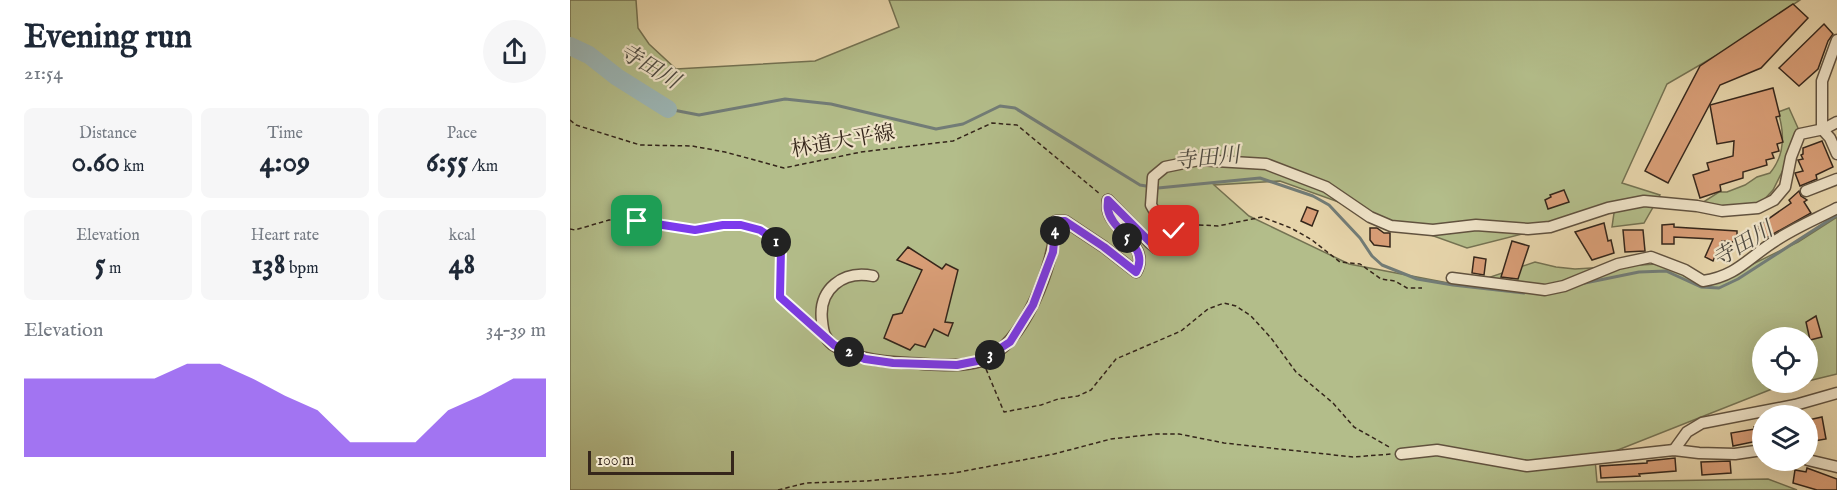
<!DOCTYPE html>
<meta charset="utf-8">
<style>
:root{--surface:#fff;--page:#f6f6f7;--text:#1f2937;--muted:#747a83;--accent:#7c3aed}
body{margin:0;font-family:"IM FELL English","Noto Serif JP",serif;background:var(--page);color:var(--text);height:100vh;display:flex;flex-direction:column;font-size:22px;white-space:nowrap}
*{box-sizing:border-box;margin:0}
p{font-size:20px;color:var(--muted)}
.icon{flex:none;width:33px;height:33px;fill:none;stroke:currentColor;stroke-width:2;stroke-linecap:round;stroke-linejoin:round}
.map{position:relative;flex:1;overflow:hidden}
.drawer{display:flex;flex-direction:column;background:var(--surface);width:570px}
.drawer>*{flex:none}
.fabs{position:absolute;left:1182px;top:327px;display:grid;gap:12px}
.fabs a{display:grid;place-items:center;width:66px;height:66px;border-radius:50%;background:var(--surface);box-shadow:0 6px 24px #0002;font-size:30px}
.scale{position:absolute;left:18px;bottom:15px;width:146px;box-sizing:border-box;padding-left:6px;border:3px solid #35261b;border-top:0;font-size:16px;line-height:21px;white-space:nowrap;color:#35261b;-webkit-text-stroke:4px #efe3c8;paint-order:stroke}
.pin{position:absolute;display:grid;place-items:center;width:51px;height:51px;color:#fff;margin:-26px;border-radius:12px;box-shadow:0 3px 9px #0006}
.km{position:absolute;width:30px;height:30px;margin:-15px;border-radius:50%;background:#222;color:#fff;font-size:16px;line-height:30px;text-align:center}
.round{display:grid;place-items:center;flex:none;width:63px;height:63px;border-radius:32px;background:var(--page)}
.summary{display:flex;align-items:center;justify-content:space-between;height:102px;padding:0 24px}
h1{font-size:33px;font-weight:700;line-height:45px}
.metrics{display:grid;grid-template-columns:repeat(3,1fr);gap:9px;height:102px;padding:6px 24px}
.metrics div{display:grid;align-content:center;border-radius:9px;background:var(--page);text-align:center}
.metrics b{font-size:30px;font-weight:700}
.metrics small{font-size:16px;font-weight:400}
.metrics p{font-size:16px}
.chart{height:168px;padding:12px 24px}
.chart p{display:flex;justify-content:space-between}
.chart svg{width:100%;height:108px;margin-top:6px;fill:var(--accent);opacity:.7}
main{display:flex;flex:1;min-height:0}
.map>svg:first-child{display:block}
.green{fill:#b3bd8a;stroke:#747252;stroke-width:1.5}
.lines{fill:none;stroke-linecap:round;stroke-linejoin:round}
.stream{stroke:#727c77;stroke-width:3}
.river{stroke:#9bb5b4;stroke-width:18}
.building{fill:#d99e77;stroke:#35261b;stroke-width:1.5}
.minor-casing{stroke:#61523f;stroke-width:13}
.path{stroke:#35261b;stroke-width:1.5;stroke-dasharray:4.5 3;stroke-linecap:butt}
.minor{stroke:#efe3c8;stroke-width:10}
.route-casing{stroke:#fff;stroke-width:12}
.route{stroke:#7c3aed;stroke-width:8}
.labels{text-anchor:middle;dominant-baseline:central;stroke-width:4.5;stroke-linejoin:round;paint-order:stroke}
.street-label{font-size:21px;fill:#35261b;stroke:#efe3c8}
.water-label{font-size:22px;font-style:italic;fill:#4e4a41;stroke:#efe3c8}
</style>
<main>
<section class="drawer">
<div class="summary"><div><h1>Evening run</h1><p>21:54</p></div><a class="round"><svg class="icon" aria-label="share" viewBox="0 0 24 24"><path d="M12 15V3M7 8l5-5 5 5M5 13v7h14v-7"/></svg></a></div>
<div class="metrics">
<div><p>Distance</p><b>0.60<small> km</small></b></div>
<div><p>Time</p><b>4:09</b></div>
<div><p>Pace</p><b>6:55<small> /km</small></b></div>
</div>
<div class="metrics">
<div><p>Elevation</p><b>5<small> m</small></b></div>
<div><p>Heart rate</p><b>138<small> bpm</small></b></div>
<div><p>kcal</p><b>48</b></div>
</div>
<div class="chart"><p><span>Elevation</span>34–39 m</p>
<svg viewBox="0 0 160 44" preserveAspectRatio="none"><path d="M0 44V12L10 12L20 12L30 12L40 12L50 6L60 6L70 12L80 19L90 25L100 38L110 38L120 38L130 25L140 19L150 12L160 12V44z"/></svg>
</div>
</section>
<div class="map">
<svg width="1267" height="490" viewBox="0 0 1267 490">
<rect width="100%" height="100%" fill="#e6d4aa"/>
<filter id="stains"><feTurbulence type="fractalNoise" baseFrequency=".00333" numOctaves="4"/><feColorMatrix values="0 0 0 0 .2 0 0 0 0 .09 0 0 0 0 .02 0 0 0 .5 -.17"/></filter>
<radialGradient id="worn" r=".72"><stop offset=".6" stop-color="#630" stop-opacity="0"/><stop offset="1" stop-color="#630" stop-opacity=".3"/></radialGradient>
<g class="green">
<polygon points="0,0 66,0 68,28 79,44 106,69 245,61 329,27 319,0 1230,0 1154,51 1097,84 1052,183 1090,195 1074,223 1042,227 1045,206 980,227 897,248 710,181 644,185 679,216 779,264 894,286 965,262 986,267 1005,269 1087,264 1144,283 1228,242 1267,217 1267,374 1238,381 1238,338 1192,338 1192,382 1231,383 1202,389 1025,459 1027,482 1198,479 1227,490 0,490"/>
<path d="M1219 108 1228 128 1222 152 1203 190 1189 205 1167 213 1127 206 1149 192H1157L1175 185 1187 177 1200 173C1215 155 1215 134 1208 112Z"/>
</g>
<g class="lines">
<g class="stream">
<polyline points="98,109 129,115 215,99 261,104 366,129 393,124 430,106 445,108 570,185 588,188 690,178 743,196 759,205 790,238 802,256 812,265 847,279 883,285 954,293"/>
<polyline points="1010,284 1069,272 1096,271 1131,287 1149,288 1168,279 1267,215"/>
</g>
<polyline class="river" points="0,46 19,55 47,77 98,109"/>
</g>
<g class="building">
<polygon points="1223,4 1238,18 1191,68 1150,85 1098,183 1075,171 1130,66"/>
<polygon points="1254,24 1263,34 1258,41 1248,69 1229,86 1209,68"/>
<polygon points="1203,88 1210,116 1206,117 1213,142 1207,144 1209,151 1202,153 1204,158 1196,160 1197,165 1173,172 1173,178 1150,185 1151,191 1130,198 1123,175 1139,170 1137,163 1163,156 1164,141 1147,144 1140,105"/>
<polygon points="1252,141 1263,167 1246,175 1247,179 1230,186 1225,173 1233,171 1228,160 1233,159 1231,155 1233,154 1233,148"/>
<polygon points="994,190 999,202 978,209 975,200 981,197 980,195"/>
<polygon points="1229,191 1231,196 1237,200 1234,202 1241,213 1196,238 1187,227 1221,203 1219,200"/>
<polygon points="737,207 748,211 742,226 731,221"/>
<polygon points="1034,223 1038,241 1041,240 1044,253 1022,260 1005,232"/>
<polygon points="1104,224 1104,227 1167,231 1167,242 1152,241 1143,261 1135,257 1143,239 1104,237 1104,244 1092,244 1092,225"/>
<polygon points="800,228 807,228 814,233 820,233 820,247 804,245 800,240"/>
<polygon points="1053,230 1073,230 1075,251 1055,252"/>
<polygon points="942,241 959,246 948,279 931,277"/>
<polygon points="338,247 372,269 376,264 388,270 375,322 383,323 378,336 364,329 355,347 345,344 340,350 314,338 323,315 332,313 352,270 327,260"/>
<polygon points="904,257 916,259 914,275 902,273"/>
<polygon points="1246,316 1252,337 1240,340 1236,322"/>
<polygon points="1252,417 1256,439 1238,442 1238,420"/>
<polygon points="1192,425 1192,443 1188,443 1187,441 1163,446 1161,433 1185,429 1184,427"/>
<polygon points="1105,458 1106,471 1069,474 1070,476 1031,478 1030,466 1077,463 1077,461"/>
<polygon points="1160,461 1161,473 1132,475 1131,462"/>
<polygon points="1237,468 1267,479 1267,490 1247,490 1223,483 1225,470 1236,472"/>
</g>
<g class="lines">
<defs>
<g id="minor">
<polyline points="1267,40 1252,81 1252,129 1260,138 1267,154"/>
<polyline points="1236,191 1267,179"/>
<path d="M538 200 579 242 586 248 594 249C603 242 605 235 604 223L585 212 581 205 583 177 595 167 629 160 696 164 756 187 800 217 821 226 863 230 906 225 958 229 980 227 1038 208 1074 201 1127 206 1152 211 1188 208 1204 200 1215 187 1221 157 1230 134 1254 129 1267 122"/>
<path d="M303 276C273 270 248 289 252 321 253 331 254 338 263 345 283 359 315 362 338 363 362 364 388 368 411 361 454 347 485 263 486 221H495L534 247 566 272C581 246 543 232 538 210 537 207 538 204 538 200"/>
<path d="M882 278 975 290 994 286 1048 264 1081 257 1115 270 1133 281C1167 276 1178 258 1205 241 1224 228 1246 219 1267 208"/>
<polyline points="1104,450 1117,432 1132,423 1225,405 1267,393"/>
<polyline points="831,454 867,450 957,466 1104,450 1129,453 1165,454 1192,450"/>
<polyline points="1238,460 1267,467"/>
</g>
</defs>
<use href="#minor" class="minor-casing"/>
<g class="path">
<polyline points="0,120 6,125 70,145 122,146 155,152 214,168 291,152 383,141 422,123 447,125 530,194"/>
<polyline points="614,224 648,226 692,217 721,228 742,240 770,262 790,264 811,279 825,281 837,288 852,288"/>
<polyline points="0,229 5,230 39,220 67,221 125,230 153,225 171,225 190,230 204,239 211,248 210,297 242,325"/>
<polyline points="416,369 434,412 471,405 488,399 508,396 521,390 546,359 611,331 638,309 654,303 666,306 681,316 701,338 726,372 763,403 784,427 821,448"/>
<polyline points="208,490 236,483 296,481 384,473 484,454 541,439 586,434 609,434 654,443 783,457 821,454"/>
</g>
<use href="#minor" class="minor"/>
</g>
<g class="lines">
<defs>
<path id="route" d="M67 221 125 230 153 225H171L190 230 204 239 211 248 210 297 264 345 295 359 323 363 387 365 412 360 440 342 463 305 483 252 486 221H495L534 247 566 272C581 246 542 232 538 210 537 207 538 204 538 200L586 248 594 249 600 244 604 231"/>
</defs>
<use href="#route" class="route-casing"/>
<use href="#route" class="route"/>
</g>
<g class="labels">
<g class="street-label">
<text transform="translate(273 142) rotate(-10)">林道大平線</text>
</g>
<g class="water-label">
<text transform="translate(79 67) rotate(31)">寺田川</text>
<text transform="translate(637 159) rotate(-6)">寺田川</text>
<text transform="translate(1173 245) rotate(-31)">寺田川</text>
</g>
</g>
<rect width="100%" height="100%" filter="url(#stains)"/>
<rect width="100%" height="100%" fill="url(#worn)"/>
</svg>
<div class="fabs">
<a><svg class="icon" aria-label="locate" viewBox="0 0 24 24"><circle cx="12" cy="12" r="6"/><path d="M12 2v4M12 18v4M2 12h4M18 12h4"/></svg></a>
<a><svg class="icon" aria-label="layers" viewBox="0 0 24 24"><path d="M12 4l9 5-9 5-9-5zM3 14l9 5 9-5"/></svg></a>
</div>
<div class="scale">100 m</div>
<div class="pin" style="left:67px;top:221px;background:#1e9e55"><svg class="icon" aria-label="arrive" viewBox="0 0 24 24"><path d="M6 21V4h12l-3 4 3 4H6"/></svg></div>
<div class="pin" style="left:604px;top:231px;background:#d93025"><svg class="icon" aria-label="check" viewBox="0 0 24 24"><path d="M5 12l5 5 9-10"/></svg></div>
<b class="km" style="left:206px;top:242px">1</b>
<b class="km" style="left:279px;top:352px">2</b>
<b class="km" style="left:420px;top:355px">3</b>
<b class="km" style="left:485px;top:231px">4</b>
<b class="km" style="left:557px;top:238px">5</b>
</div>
</main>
